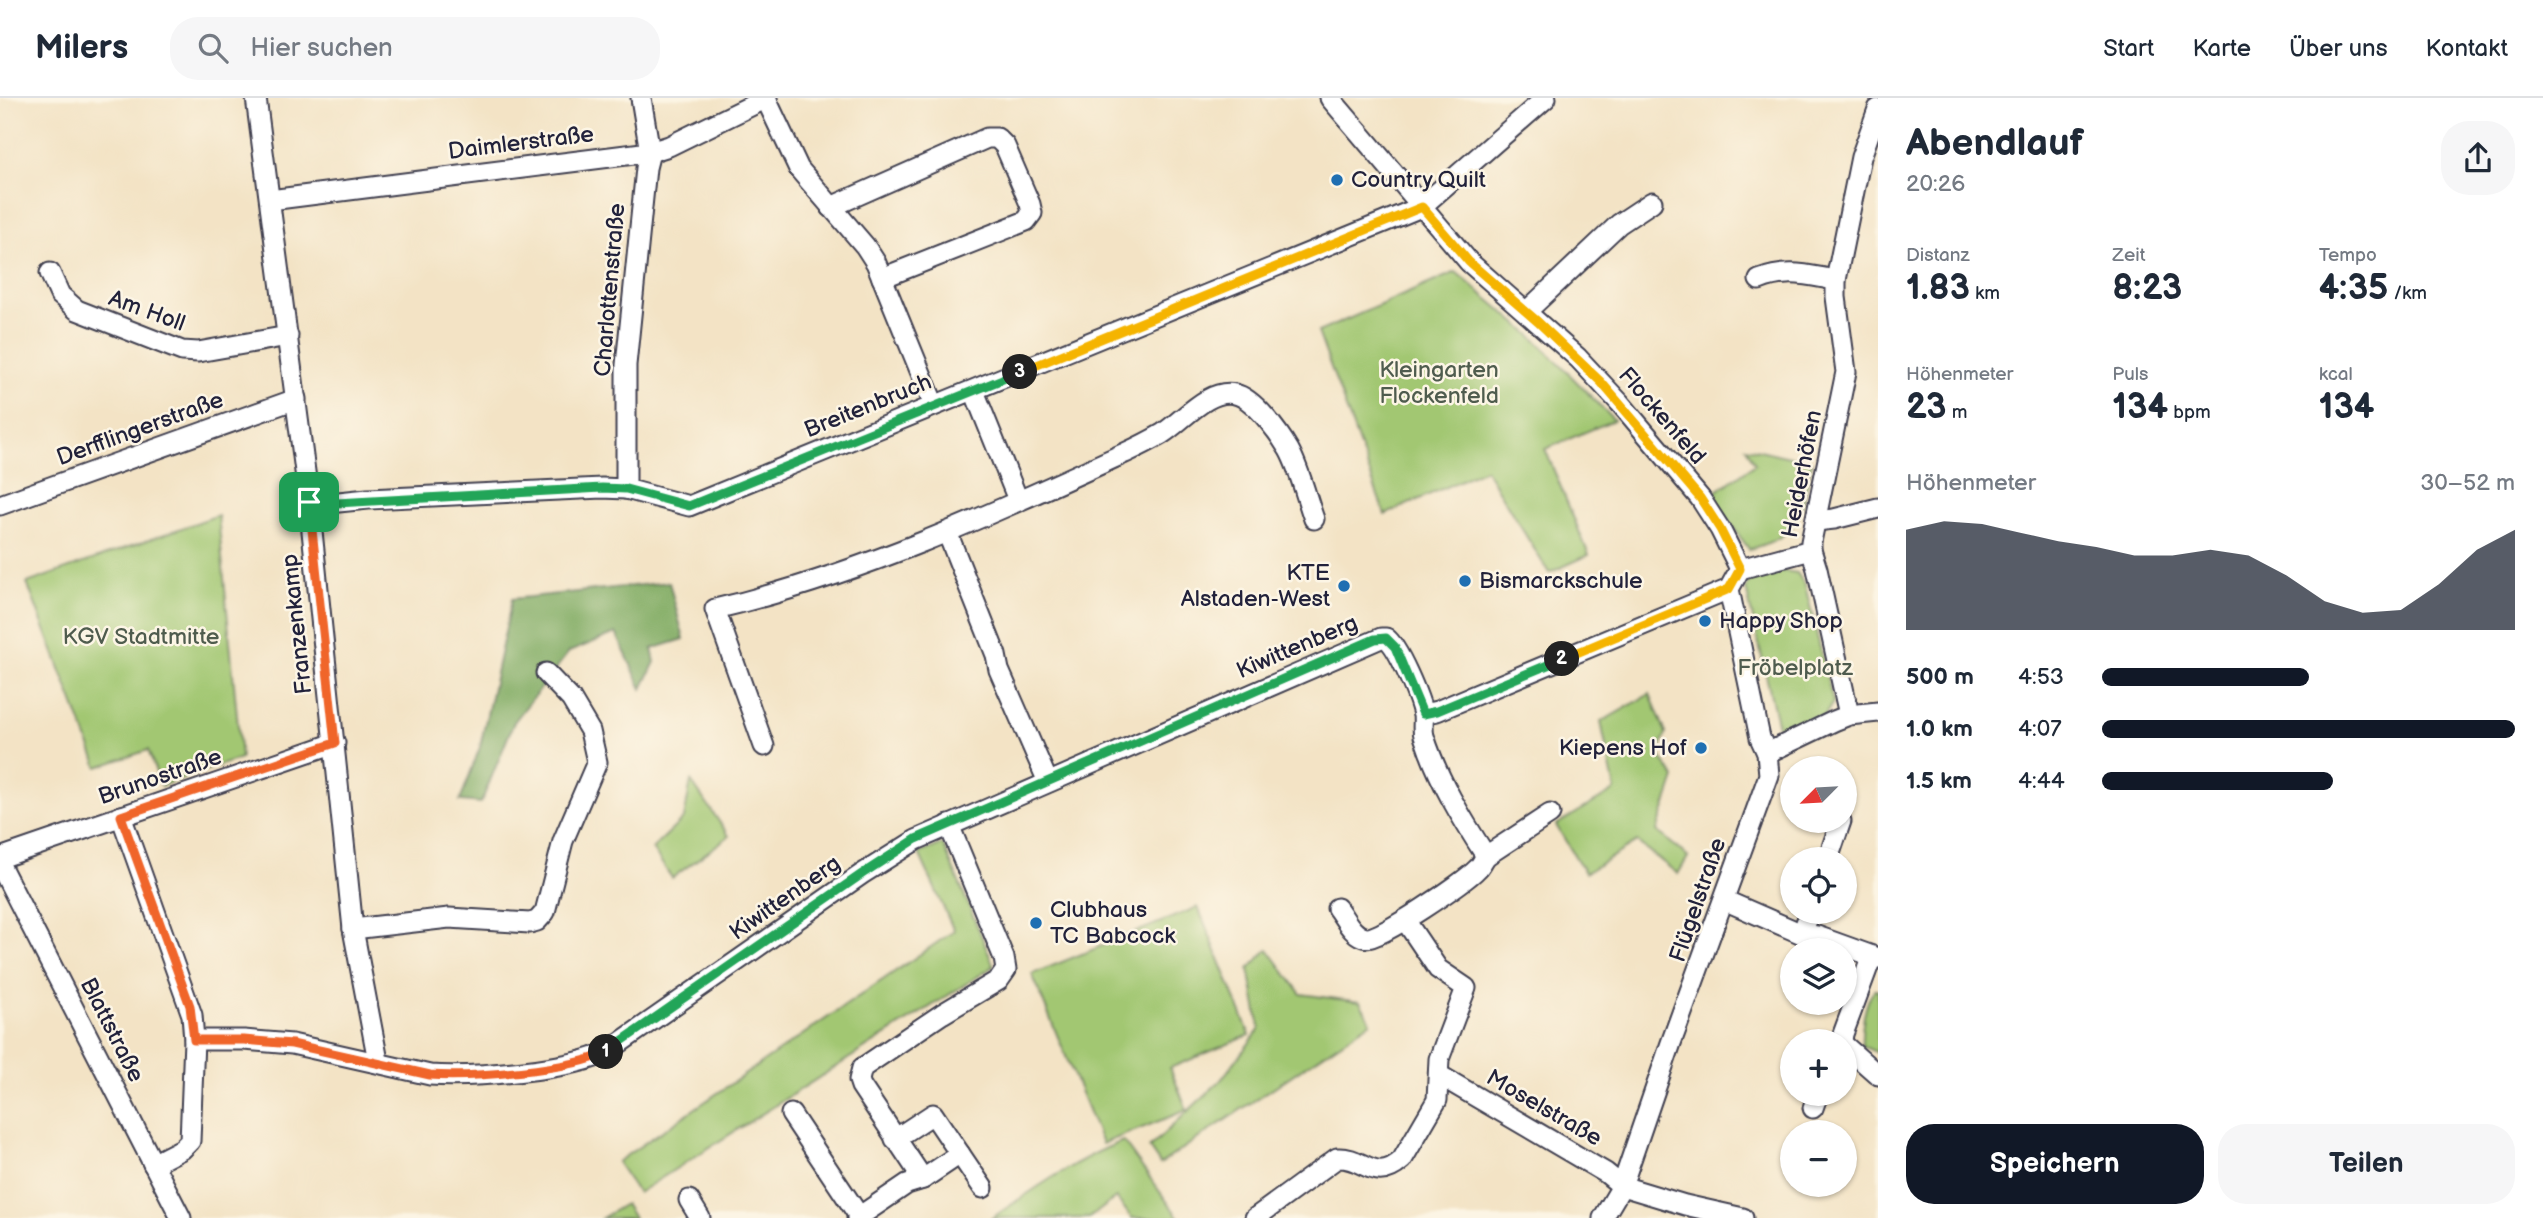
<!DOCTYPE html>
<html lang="de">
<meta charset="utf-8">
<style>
:root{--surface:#fff;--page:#f6f6f7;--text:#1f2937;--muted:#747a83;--line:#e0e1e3;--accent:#111827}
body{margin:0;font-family:"Balsamiq Sans",sans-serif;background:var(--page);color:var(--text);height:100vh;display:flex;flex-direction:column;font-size:26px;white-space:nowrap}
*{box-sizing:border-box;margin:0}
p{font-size:23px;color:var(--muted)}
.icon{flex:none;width:38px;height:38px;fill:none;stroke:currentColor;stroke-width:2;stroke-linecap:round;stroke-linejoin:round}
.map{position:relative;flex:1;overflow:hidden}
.side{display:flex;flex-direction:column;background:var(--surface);width:665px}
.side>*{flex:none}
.needle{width:46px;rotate:246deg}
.buttons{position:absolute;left:1780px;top:658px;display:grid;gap:14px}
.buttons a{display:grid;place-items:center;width:77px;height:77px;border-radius:50%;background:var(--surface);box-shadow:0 2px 5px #0004;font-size:35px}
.pin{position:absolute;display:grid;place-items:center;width:60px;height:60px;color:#fff;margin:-30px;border-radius:14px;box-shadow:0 4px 10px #0006}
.km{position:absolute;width:35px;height:35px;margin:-18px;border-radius:50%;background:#222;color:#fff;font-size:19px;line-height:35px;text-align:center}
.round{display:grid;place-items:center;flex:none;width:74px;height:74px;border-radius:28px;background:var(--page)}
.summary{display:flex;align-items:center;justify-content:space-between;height:119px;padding:0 28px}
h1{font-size:38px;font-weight:600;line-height:52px}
.figures{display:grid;grid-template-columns:repeat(3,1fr);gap:10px;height:119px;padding:7px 28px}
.figures div{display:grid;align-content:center}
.figures b{font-size:35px;font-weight:600}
.figures small{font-size:19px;font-weight:400}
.figures p{font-size:19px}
.chart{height:196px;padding:14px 28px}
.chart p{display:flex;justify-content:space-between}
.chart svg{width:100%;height:126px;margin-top:7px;fill:var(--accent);opacity:.7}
.primary-button{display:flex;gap:14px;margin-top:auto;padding:14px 28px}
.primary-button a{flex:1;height:80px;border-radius:28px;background:var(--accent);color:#fff;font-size:28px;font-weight:600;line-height:80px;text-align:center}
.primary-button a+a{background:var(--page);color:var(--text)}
ul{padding:0 28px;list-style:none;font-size:23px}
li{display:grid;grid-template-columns:112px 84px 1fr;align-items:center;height:52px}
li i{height:18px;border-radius:9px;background:var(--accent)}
header{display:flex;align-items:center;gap:42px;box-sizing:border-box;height:98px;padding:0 35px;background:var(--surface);border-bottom:2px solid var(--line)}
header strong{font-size:33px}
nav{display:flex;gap:38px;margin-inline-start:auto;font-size:24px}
.search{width:490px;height:63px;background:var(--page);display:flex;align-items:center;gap:18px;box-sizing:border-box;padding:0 24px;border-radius:28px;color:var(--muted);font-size:26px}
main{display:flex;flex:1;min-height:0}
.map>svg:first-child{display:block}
.green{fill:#a2c772;stroke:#627456;stroke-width:2}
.forest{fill:#81ac64;stroke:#526750;stroke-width:2}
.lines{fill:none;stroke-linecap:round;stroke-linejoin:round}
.minor-casing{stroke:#413f50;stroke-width:23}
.minor{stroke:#fff;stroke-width:19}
.split-1-casing{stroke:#fff;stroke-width:14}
.split-2-casing{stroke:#fff;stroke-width:14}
.split-3-casing{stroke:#fff;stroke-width:14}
.split-4-casing{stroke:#fff;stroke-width:14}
.split-1{stroke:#f0652b;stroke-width:9}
.split-2{stroke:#22a559;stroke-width:9}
.split-3{stroke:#f5b400;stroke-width:9}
.split-4{stroke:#22a559;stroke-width:9}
.poi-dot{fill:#1f6fb2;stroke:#fcf5e5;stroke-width:2.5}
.labels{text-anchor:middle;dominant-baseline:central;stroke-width:5;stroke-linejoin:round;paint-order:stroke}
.street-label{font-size:23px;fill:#22223b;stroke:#fcf5e5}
.poi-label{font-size:23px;fill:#22223b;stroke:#fcf5e5;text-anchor:start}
.park-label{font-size:23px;fill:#4f5c4e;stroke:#fcf5e5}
</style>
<header>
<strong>Milers</strong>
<div class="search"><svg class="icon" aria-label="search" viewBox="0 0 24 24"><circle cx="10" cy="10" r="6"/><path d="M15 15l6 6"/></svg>Hier suchen</div>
<nav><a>Start</a><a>Karte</a><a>Über uns</a><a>Kontakt</a></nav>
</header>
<main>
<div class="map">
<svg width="1878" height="1120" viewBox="0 0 1878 1120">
<rect width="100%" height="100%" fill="#fcf5e5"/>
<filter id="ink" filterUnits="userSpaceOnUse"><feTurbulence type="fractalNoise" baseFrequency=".0143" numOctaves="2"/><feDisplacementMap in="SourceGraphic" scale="14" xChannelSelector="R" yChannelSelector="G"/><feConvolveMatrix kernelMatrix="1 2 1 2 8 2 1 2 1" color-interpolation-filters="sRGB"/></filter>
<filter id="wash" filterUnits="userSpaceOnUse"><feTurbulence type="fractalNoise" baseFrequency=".00686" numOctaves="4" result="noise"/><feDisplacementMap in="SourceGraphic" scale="28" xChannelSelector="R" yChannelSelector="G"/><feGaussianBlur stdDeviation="1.57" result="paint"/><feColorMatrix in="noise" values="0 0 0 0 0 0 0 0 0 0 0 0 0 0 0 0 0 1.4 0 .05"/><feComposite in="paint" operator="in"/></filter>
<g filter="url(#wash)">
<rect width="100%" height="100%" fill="#f3e3c5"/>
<g class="green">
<polygon points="1456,174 1534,240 1614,322 1545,351 1589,457 1549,475 1485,371 1385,417 1318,234"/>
<path d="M1746 349 1812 364C1800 413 1806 437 1749 451L1710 398 1755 366Z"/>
<polygon points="218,417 241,660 161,688 148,652 98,669 27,485"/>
<polygon points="1785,473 1797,475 1805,487 1833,604 1824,619 1789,636 1779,633 1746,491 1752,477"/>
<polygon points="1650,596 1666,635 1658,656 1675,680 1657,733 1688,759 1678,776 1637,744 1585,775 1556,727 1615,692 1601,624"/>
<polygon points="691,683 729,738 672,780 652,751 684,720"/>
<polygon points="943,746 994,868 638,1095 617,1064 954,833 919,755"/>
<polygon points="1198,809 1250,937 1170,970 1187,1012 1102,1046 1032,876"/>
<polygon points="1268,851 1301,896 1360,904 1371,924 1160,1066 1149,1050 1220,983 1260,931 1249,871"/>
<path d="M1875 891H1878V955L1862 948C1861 931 1864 904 1875 891Z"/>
<path d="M1123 1043 1179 1120H1132L1116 1100 1089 1120H992C1034 1091 1075 1062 1123 1043Z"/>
<polygon points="625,1106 634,1120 602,1120"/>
</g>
<polygon class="forest" points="669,484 684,541 652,551 655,564 642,591 616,535 569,554 514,624 481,705 460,703 480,649 512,501"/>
</g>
<g filter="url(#ink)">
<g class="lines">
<defs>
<g id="minor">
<polyline points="256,0 309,404 353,831 378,963"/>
<polyline points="1330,0 1469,164 1578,260 1620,305 1700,400 1720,431 1740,471"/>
<polyline points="766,1 799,71 865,148 876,165 934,307"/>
<polyline points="270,102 650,54 669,48 767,0"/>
<polyline points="831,109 987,40 997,40 1005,48 1030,106 1032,115 1026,123 882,180"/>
<polyline points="50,175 60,197 77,212 182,253 198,254 288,238"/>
<path d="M1759 182C1788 171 1806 177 1836 182"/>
<polyline points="1526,214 1619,126 1652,104"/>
<polyline points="974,293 1018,402"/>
<polyline points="626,391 626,267 646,70 650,54 641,0"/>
<polyline points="309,404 319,406 368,401 602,390 626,391 689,408 1421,109 1546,0"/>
<polyline points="0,407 296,301"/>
<polyline points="1816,423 1834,421 1878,410"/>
<polyline points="947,434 996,557 999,572 1048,684"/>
<polyline points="1423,616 1437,613 1729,491 1740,471 1811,452"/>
<polyline points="1849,617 1817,471 1811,452 1811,444 1846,274 1836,199 1836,182 1861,59 1878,11"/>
<path d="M764 648 715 511C857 478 992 416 1125 355 1138 349 1150 343 1162 336 1183 323 1208 290 1235 296 1254 300 1279 335 1289 352 1300 372 1306 399 1314 421"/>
<polyline points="1767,655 1834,623 1849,617 1878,614"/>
<polyline points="121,718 192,917 194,942 190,1043 182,1051 153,1066"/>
<polyline points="0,760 335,645"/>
<polyline points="1828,761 1841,723"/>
<polyline points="0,767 181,1120"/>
<polyline points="1724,802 1802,836 1817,838 1878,860"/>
<path d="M1337 810C1345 820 1352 838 1367 840 1379 842 1466 783 1477 771 1481 768 1483 762 1486 758"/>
<polyline points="353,831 449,820 530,825 537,823 545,814 563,743 597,664 590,633 571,601 546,575"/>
<polyline points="1802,836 1810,814"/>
<path d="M194 942H244L292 946 430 977C469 980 576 972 608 953L862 776 916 742 1381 540H1386C1398 548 1420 601 1423 617 1424 624 1422 631 1424 638 1437 680 1462 721 1486 758L1550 716"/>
<polyline points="1842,943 1843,936 1872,858"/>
<polyline points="1844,947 1878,977"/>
<polyline points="1439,977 1606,1075 1622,1088 1685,1107 1743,1120"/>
<polyline points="1813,1010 1818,996"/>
<polyline points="791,1016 859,1118"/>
<polyline points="895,1041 933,1016 960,1056 923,1081"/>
<polyline points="960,1056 983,1090"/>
<polyline points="689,1102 700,1120"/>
<polyline points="857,1120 907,1086 923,1081 861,988 859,982 862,970 942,916 999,882 1006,872 1004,860 949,727"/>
<path d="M1255 1120 1337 1060C1364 1058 1374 1087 1402 1062L1437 1002 1439 961 1466 890 1438 871 1405 822"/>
<polyline points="1603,1120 1622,1088 1671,945 1769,677 1767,655 1760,640 1729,491"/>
</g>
</defs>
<use href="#minor" class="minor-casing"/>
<use href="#minor" class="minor"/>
</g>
</g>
<g class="lines" filter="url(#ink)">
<defs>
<path id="split-1" d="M309 404 335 645 121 718 190 908 194 942H244L292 946 430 977C467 980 576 972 606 954"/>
<polyline id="split-2" points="606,954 862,776 916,741 1375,541 1386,540 1395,549 1423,616 1437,613 1562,561"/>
<polyline id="split-3" points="1020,274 1422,109 1469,164 1538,224 1601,284 1700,400 1720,431 1740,471 1729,491 1562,561"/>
<polyline id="split-4" points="309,404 319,406 602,390 626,391 689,408 1020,274"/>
</defs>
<use href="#split-1" class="split-1-casing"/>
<use href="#split-2" class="split-2-casing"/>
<use href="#split-3" class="split-3-casing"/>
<use href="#split-4" class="split-4-casing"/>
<use href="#split-1" class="split-1"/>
<use href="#split-2" class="split-2"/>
<use href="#split-3" class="split-3"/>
<use href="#split-4" class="split-4"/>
</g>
<g class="poi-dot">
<circle cx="1337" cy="82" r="7"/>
<circle cx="1465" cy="483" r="7"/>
<circle cx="1344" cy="488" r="7"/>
<circle cx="1705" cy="523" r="7"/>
<circle cx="1701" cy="650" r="7"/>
<circle cx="1036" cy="825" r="7"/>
</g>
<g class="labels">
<g class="street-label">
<text transform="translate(521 45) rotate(-7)">Daimlerstraße</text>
<text transform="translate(610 192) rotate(-85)">Charlottenstraße</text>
<text transform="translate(147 213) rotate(20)">Am Holl</text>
<text transform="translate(868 308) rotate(-22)">Breitenbruch</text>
<text transform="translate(1662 318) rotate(49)">Flockenfeld</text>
<text transform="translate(140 331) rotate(-20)">Derfflingerstraße</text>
<text transform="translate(1802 376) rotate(-79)">Heiderhöfen</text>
<text transform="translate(297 526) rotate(-96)">Franzenkamp</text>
<text transform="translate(1297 549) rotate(-23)">Kiwittenberg</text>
<text transform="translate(160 679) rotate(-19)">Brunostraße</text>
<text transform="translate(785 800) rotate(-35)">Kiwittenberg</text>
<text transform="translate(1698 802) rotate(-71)">Flügelstraße</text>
<text transform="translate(112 932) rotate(63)">Blattstraße</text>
<text transform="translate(1544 1010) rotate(30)">Moselstraße</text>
</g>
<g class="poi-label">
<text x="1351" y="82">Country Quilt</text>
<text x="1330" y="475" text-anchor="end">KTE<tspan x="1330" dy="26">Alstaden-West</tspan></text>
<text x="1479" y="483">Bismarckschule</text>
<text x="1719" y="523">Happy Shop</text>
<text x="1687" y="650" text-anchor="end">Kiepens Hof</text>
<text x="1050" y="812">Clubhaus<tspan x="1050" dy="26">TC Babcock</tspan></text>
</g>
<g class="park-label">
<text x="1439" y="272">Kleingarten<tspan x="1439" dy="26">Flockenfeld</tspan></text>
<text x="141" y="539">KGV Stadtmitte</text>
<text x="1795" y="570">Fröbelplatz</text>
</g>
</g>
</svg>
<div class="buttons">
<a><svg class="needle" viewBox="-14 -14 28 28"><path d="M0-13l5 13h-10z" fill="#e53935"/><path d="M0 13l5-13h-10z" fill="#747a83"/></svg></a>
<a><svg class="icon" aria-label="locate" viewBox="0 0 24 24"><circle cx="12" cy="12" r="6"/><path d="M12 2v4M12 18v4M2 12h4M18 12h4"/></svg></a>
<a><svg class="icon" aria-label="layers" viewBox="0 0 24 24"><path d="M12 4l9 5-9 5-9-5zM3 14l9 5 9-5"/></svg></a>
<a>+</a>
<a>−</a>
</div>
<div class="pin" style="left:309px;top:404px;background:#1e9e55"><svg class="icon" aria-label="arrive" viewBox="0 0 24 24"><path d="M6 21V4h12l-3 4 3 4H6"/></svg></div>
<b class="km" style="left:606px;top:954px">1</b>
<b class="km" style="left:1562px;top:561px">2</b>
<b class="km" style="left:1020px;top:274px">3</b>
</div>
<section class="side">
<div class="summary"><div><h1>Abendlauf</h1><p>20:26</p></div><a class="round"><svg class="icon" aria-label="share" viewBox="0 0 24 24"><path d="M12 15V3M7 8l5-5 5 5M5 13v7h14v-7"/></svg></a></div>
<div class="figures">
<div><p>Distanz</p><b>1.83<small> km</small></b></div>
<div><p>Zeit</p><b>8:23</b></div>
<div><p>Tempo</p><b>4:35<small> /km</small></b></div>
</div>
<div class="figures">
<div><p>Höhenmeter</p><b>23<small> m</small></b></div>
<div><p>Puls</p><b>134<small> bpm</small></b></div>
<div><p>kcal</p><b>134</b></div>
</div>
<div class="chart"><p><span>Höhenmeter</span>30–52 m</p>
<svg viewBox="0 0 160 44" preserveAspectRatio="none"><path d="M0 44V9L10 6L20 7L30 10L40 13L50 15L60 18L70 18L80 16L90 18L100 25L110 34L120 38L130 37L140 28L150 16L160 9V44z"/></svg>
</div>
<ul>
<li><b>500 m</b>4:53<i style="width:50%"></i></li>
<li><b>1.0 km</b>4:07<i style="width:100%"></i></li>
<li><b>1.5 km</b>4:44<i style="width:56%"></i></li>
</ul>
<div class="primary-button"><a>Speichern</a><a>Teilen</a></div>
</section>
</main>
